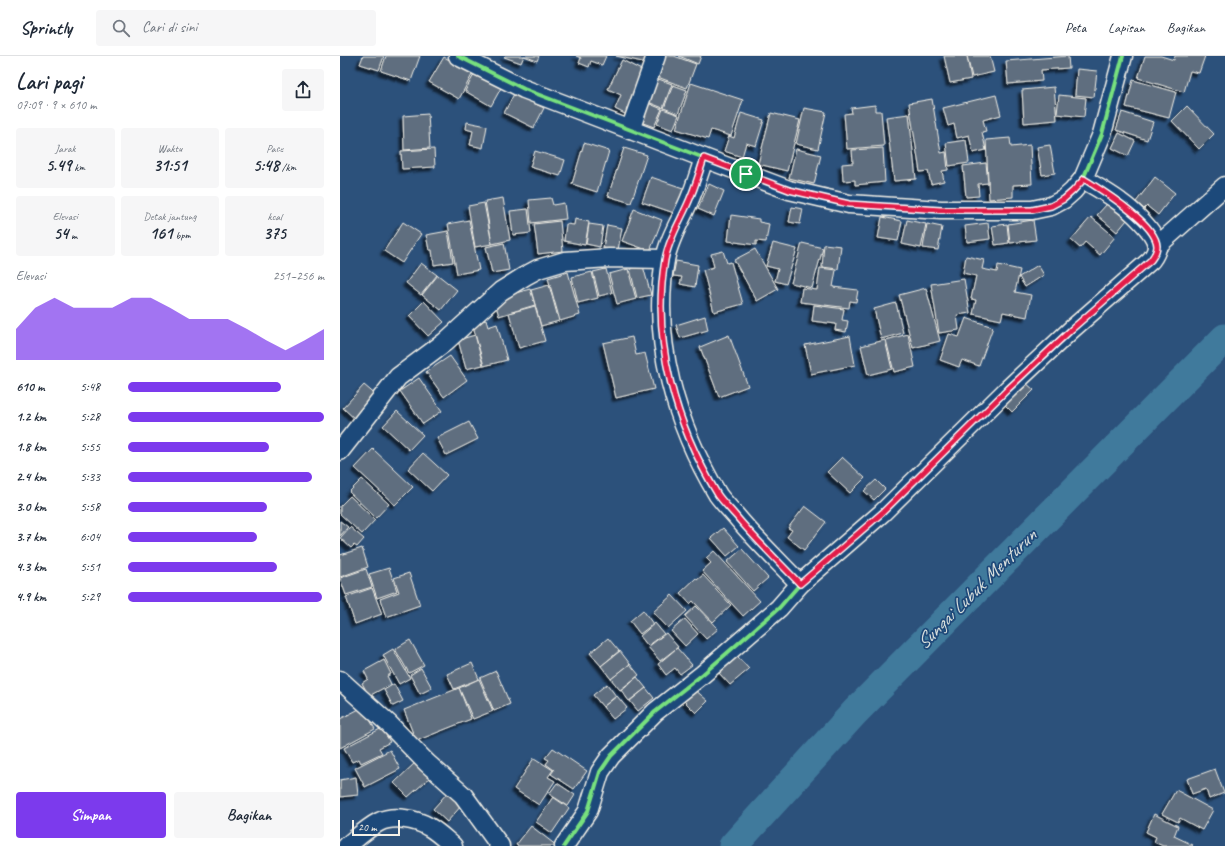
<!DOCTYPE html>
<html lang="id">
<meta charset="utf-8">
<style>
:root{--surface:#fff;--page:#f6f6f7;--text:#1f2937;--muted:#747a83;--line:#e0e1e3;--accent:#7c3aed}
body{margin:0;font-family:Caveat,sans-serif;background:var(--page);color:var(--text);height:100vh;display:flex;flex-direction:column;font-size:15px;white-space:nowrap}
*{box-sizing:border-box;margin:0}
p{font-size:13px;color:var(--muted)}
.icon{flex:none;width:22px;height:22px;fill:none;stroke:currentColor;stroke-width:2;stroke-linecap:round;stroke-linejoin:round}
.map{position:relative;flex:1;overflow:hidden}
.drawer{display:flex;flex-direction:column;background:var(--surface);width:340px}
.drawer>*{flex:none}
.scale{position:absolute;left:12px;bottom:10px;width:48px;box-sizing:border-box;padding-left:4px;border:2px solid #f4f1e8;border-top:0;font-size:11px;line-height:14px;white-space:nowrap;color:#f4f1e8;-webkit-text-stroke:3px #1f4a7a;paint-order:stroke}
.pin{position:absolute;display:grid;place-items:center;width:34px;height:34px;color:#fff;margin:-17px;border:2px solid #fff;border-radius:50%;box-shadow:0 1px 4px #0007}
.round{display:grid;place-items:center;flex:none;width:42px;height:42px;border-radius:4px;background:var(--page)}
.head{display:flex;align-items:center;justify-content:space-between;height:68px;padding:0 16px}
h1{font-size:22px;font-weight:700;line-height:30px}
.figures{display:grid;grid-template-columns:repeat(3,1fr);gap:6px;height:68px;padding:4px 16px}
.figures div{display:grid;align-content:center;border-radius:4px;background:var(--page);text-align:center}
.figures b{font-size:17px;font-weight:700}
.figures small{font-size:11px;font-weight:400}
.figures p{font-size:11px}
.chart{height:112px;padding:8px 16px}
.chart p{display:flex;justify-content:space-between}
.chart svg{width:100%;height:72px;margin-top:4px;fill:var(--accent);opacity:.7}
.button{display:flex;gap:8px;margin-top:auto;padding:8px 16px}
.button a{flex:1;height:46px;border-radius:4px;background:var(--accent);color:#fff;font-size:16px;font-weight:700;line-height:46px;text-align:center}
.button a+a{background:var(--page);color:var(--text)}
ul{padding:0 16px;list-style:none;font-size:13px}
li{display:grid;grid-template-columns:64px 48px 1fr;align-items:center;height:30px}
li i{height:10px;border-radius:5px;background:var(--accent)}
header{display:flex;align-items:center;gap:24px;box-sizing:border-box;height:56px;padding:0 20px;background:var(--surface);border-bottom:1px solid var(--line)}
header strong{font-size:19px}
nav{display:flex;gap:22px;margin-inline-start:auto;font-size:14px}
.search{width:280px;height:36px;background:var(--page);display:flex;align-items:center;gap:10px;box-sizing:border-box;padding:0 14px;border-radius:4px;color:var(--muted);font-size:15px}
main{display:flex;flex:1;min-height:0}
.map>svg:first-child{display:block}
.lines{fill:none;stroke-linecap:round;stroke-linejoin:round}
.river{stroke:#417a9c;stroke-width:29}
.building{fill:#5f6e7f;stroke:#f4f1e8;filter:url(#shadow)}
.minor-casing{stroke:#f4f1e8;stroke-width:21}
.minor{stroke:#1f4a7a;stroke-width:18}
.cycleway-casing{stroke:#1f4a7a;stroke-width:6}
.cycleway{stroke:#77e17e;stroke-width:4}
.route-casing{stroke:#fff;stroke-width:8}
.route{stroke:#e11d48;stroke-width:5}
.labels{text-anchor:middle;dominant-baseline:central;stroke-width:3.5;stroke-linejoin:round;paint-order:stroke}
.water-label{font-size:20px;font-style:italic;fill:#d9dfdd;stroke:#1f4a7a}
</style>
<header>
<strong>Sprintly</strong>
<div class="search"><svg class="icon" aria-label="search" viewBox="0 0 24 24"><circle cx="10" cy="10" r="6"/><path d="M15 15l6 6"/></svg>Cari di sini</div>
<nav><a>Peta</a><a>Lapisan</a><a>Bagikan</a></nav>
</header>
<main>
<section class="drawer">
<div class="head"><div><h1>Lari pagi</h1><p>07:09 · 9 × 610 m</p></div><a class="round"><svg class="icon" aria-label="share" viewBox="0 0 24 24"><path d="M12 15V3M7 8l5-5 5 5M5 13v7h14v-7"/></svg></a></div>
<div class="figures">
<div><p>Jarak</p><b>5.49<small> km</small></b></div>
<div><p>Waktu</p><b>31:51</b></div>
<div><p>Pace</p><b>5:48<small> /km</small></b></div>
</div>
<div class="figures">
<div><p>Elevasi</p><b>54<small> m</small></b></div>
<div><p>Detak jantung</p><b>161<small> bpm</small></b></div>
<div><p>kcal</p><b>375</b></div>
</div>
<div class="chart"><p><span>Elevasi</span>251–256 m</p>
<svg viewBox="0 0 160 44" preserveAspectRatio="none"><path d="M0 44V25L10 12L20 6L30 12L40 12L50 12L60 6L70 6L80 12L90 19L100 19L110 19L120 25L130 32L140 38L150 32L160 25V44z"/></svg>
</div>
<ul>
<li><b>610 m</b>5:48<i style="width:78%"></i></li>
<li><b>1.2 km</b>5:28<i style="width:100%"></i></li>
<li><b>1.8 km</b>5:55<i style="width:72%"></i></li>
<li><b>2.4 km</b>5:33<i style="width:94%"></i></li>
<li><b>3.0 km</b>5:58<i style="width:71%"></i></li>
<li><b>3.7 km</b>6:04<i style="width:66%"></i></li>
<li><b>4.3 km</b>5:51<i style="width:76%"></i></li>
<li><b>4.9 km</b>5:29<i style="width:99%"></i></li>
</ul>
<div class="button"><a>Simpan</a><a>Bagikan</a></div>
</section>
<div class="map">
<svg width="885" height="790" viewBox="0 0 885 790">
<defs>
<filter id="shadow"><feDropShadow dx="-3.5" dy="3.5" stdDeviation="1" flood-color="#0009"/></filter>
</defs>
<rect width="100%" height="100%" fill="#2c517b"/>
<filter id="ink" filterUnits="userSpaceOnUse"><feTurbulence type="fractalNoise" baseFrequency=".025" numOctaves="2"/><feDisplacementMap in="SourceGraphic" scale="8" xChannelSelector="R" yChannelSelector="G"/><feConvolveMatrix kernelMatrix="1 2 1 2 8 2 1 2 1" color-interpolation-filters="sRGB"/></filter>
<g filter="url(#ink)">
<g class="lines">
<polyline class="river" points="393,790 515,656 885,282"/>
</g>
<g class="building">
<polygon points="23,0 44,0 39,14 20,8"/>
<polygon points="46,0 80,0 71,25 41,15"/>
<polygon points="165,0 184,0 181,7 164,1"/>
<polygon points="184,0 199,0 197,5"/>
<polygon points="236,0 266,0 262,9 251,5 249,11 239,7 241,2"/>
<polygon points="276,0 313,0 311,8"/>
<polygon points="323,0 334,0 356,8 347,32 315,20"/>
<polygon points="339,0 361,0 358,8"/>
<polygon points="604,0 627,0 631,23 610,27"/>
<polygon points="627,0 650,0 654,16 632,21"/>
<polygon points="728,0 729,12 701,14 702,25 668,28 666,5"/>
<polygon points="805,0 821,0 834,4 835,0 865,0 859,17 850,15 844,36 798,22"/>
<polygon points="104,1 133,17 119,43 89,26"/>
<polygon points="282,4 309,18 289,60 275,53 281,39 268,33"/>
<polygon points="737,13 757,15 754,41 735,39"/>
<polygon points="135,17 161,32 151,50 125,35"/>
<polygon points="313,21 332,28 323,52 303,44"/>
<polygon points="793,24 836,36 829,62 786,51"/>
<polygon points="351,27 403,44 391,80 371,74 368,83 336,73"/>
<polygon points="333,29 347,34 338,58 324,52"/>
<polygon points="714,31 717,64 684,67 682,34"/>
<polygon points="174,38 204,52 194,72 164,57"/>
<polygon points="656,39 661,59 643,64 646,75 642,76 646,94 633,97 629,79 617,82 614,68 608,70 603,52"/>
<polygon points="719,39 746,42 744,61 717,58"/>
<polygon points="592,43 601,97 606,96 608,114 602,115 604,125 591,128 588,115 580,116 569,47"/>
<polygon points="303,45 322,53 314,71 295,64"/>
<polygon points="535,49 535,55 541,55 544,90 507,93 504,58 512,57 511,52"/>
<polygon points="847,50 874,78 859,93 832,65"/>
<polygon points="464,52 486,56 478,93 456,88"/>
<polygon points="323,53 339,59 333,74 317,68"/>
<polygon points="782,56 813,66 807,84 776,74"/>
<polygon points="401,57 424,64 416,90 406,87 402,101 384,95 389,80 394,82"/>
<polygon points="431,57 460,64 447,115 418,108"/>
<polygon points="88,58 90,92 64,94 63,60"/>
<polygon points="569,58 576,123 554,125 546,61"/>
<polygon points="127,66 147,70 143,92 130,89 133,75 126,73"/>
<polygon points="779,77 795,85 788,100 772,92"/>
<polygon points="670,82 671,91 690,89 692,128 673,129 673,141 649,143 646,84"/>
<polygon points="626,84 629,107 609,110 606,87"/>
<polygon points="244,87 269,95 257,136 232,128"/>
<polygon points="710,89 715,117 702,119 697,91"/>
<polygon points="284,92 307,99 291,147 268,140"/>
<polygon points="543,92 545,126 515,129 515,124 503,125 502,108 513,107 512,94"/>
<polygon points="94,93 95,111 62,113 61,95"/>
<polygon points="456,93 481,99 474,128 449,122"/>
<polygon points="195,95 225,104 220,120 190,111"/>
<polygon points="646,107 648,127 638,128 639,140 626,141 623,110"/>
<polygon points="311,121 346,133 337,158 302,146"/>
<polygon points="815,121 835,137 818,159 807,150 804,153 796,146"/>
<polygon points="369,128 384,135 374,160 358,153"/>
<polygon points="163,142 170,184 152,188 145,145"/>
<polygon points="211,142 213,149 224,147 226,163 191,167 189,144"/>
<polygon points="144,147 152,188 135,191 128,150"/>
<polygon points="767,148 787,164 777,176 757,159"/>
<polygon points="452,151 463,153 460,168 449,166"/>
<polygon points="188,153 191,177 173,179 170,155"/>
<polygon points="294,153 322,164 310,195 282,185"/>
<polygon points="391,159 419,163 419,166 429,168 426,186 416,185 416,189 388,185"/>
<polygon points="542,161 562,165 558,185 538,182"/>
<polygon points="751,161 775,181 760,199 745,186 740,192 731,184"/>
<polygon points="235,163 249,166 245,189 224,185 226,168 234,169"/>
<polygon points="129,164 139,214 117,218 108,168"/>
<polygon points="567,164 586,168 581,192 562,188"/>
<polygon points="693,164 696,184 670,187 668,168"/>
<polygon points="220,165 223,195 198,198 194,168"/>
<polygon points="63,166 81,178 62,207 44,195"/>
<polygon points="648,167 650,183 627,186 625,170"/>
<polygon points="249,168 263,170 260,191 246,188"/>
<polygon points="587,168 602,171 598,194 583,192"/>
<polygon points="667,168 669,187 655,189 652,170"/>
<polygon points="267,169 282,172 278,194 263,192"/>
<polygon points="108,175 113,206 94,209 92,194 89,194 86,179"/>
<polygon points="164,187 169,214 152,217 146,191"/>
<polygon points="433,187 457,193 446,228 435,225 438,213 426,210"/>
<polygon points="462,187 483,192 472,232 451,227"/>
<polygon points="484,188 501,190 498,213 482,211"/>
<polygon points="415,193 438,233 417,245 394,204"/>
<polygon points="383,195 387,207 391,206 403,248 374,256 363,214 374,211 371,198"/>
<polygon points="626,200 644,204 642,213 657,216 658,209 680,214 675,236 691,239 687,261 663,256 661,264 633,258 636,244 631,243 636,220 623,217"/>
<polygon points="336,205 358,209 355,231 340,228 342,221 333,220"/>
<polygon points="81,207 97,219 81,239 66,227"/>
<polygon points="698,209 704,219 685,231 679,221"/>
<polygon points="303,210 311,239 297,242 290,213"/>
<polygon points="480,212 496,214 493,231 518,234 516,246 510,245 509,252 460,246 462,232 477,234"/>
<polygon points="266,213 272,237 259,240 253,216"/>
<polygon points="288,213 296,243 277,248 269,218"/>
<polygon points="228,216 240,259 220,265 208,222"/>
<polygon points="252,216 258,242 238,247 232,221"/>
<polygon points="98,219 117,234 101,254 82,239"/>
<polygon points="624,223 630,257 617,259 619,274 599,277 591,228"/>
<polygon points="209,229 219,265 201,270 191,234"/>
<polygon points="586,232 600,285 573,292 559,239"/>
<polygon points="190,233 195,249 159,260 154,243"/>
<polygon points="84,245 104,266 88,280 69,260"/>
<polygon points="556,247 563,277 541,283 534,253"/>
<polygon points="474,249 504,253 502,264 508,265 506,276 495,274 496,268 472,265"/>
<polygon points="195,250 205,285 179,292 169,257"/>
<polygon points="365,260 368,274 340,282 336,269"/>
<polygon points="626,262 653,271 639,310 622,304 619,311 600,304 609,278 619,281"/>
<polygon points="146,264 148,271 157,268 167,304 144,310 132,267"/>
<polygon points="568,278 575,311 554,316 546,284"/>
<polygon points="135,279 143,309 126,313 118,284"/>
<polygon points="389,279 408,330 379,341 360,291"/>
<polygon points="510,280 515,309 471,318 465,289"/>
<polygon points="292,281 296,299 305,297 314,333 276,342 263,287"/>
<polygon points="545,284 552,313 528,319 521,290"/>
<polygon points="110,300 127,324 104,341 86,316"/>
<polygon points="79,322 102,355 83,368 60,335"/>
<polygon points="685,326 694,334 672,356 664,348"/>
<polygon points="24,329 37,340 16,364 3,352"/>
<polygon points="57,355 83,379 69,394 43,370"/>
<polygon points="129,366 138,383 106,399 97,382"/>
<polygon points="33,393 73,431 55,449 15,412"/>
<polygon points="83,397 107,419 92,435 68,413"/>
<polygon points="502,401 525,422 510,437 487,416"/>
<polygon points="22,423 49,448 36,462 9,436"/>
<polygon points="536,424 545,433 534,444 524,435"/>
<polygon points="10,440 35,464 22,478 0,458 0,450"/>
<polygon points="465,450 486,466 464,494 447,481 452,474 448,472"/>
<polygon points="0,465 8,471 0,480"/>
<polygon points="10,471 24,483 17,491 14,489 11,492 0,482"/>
<polygon points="383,472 399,490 387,500 371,482"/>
<polygon points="22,492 28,511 0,521 0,499"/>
<polygon points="402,493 428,522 413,535 387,506"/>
<polygon points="374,495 420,545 403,560 362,515 371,507 366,502"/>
<polygon points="49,512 57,535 37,542 29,518"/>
<polygon points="26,513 32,531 6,539 0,522"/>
<polygon points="69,517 80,549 46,561 40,543 59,536 54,522"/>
<polygon points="363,519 391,549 373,566 353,545 350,548 340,537 356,522 357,524"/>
<polygon points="32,532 42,558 15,568 6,541"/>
<polygon points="332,539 347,555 328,572 313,556"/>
<polygon points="356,550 378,573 366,583 345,560"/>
<polygon points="303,554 313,568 300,578 290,565"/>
<polygon points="345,563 358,578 345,590 331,575"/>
<polygon points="315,567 324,578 308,590 300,580"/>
<polygon points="326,577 338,591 320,605 308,591"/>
<polygon points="268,582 279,595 261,610 250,597"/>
<polygon points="70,584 84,609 69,617 55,593"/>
<polygon points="337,592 352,609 340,618 335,612 326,619 318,608"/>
<polygon points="53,593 70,622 59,628 43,599"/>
<polygon points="280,595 290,608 271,623 261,610"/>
<polygon points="397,600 409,613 390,629 379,617"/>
<polygon points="44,604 51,618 47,620 51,628 29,640 22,627 28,623 24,615"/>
<polygon points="132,607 139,623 114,633 107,618"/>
<polygon points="290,608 299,619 280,634 271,623"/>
<polygon points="81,612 92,632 80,638 70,619"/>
<polygon points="156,615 170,648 154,655 140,622"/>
<polygon points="297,621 306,632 289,645 281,634"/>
<polygon points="139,623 153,655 133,663 119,632"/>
<polygon points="54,628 63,645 53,650 44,634"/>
<polygon points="267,628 276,640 263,651 253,639"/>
<polygon points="119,632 131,663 76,685 64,654"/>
<polygon points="306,632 314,642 298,655 290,645"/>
<polygon points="354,633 368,645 356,657 343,644"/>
<polygon points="277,640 287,652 273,663 263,651"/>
<polygon points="23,651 35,673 0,692 0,663"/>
<polygon points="42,672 50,686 39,692 42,697 21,707 19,703 12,706 4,692"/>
<polygon points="213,692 247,715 234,733 211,718 214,714 206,708 209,704 205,702"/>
<polygon points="50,694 60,713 25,731 15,712"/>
<polygon points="194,702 213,714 208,721 215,725 199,749 174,733"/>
<polygon points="78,704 93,719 68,741 54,727"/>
<polygon points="875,713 884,737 869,743 866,733 852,738 847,723"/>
<polygon points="16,721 18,739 0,741 0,724"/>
<polygon points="217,727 235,739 228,750 209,738"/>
<polygon points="836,734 873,754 862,774 840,762 838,766 822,758"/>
<polygon points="108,736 122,749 107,766 93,753"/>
<polygon points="213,741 229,752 212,777 196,766"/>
<polygon points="814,758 838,770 834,780 853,789 852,790 823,790 814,786 816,781 806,776"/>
<polygon points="191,770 217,790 178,790 176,789"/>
</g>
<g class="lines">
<defs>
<g id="minor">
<polyline points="118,0 184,33 364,102 449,134 509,148 601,154 692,154 711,150 724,143 733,135 743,123 762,78 783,0"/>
<polyline points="290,74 316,0"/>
<path d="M364 102C360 115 356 128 351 140 343 161 329 181 325 204 311 285 336 369 378 439 383 446 390 453 396 460 416 484 438 505 460 528"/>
<polyline points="817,190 885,130"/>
<polyline points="0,395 58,321 105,286 161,235 185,220 198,213 225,205 269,202 325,203"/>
<polyline points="0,624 49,668 87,707 123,739 160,790"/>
<path d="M7 790C17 782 27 772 39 766 53 759 76 763 89 771 98 776 106 784 113 790"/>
<path d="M224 790 248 755 260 716 271 700 315 656 363 618 439 552 460 528 542 457 668 333 732 273 811 204C814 200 817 195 817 190 816 176 790 153 780 146 768 137 755 130 743 123"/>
</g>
</defs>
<use href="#minor" class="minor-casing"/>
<use href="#minor" class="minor"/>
<defs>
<g id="cycleway">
<polyline points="118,0 184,33 364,102 449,134 509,148 601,154 692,154 711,150 724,143 733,135 743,123 762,78 783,0"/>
<path d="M224 790 248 755 260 716 271 700 315 656 363 618 439 552 460 528 542 457 668 333 732 273 811 204C814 200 817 195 817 190 816 176 790 153 780 146 768 137 755 130 743 123"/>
</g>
</defs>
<use href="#cycleway" class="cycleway-casing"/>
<use href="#cycleway" class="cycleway"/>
</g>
</g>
<g class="lines" filter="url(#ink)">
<defs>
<path id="route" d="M364 102 449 134 509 148 601 154H692L711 150 724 143 733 135 744 123C761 134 816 167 817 190 817 195 814 200 811 204L732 273 668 333 542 457 460 528C438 505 416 484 396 460 390 453 383 446 378 439 336 370 311 285 325 204 329 181 343 161 351 140 356 128 360 115 364 102Z"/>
</defs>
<use href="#route" class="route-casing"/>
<use href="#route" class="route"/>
</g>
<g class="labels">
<g class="water-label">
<text transform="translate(636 533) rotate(-45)">Sungai Lubuk Menturun</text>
</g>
</g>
</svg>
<div class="scale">20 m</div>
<div class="pin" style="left:406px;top:118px;background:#1e9e55"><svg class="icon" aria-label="arrive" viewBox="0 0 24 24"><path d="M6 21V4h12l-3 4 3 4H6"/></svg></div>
</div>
</main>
